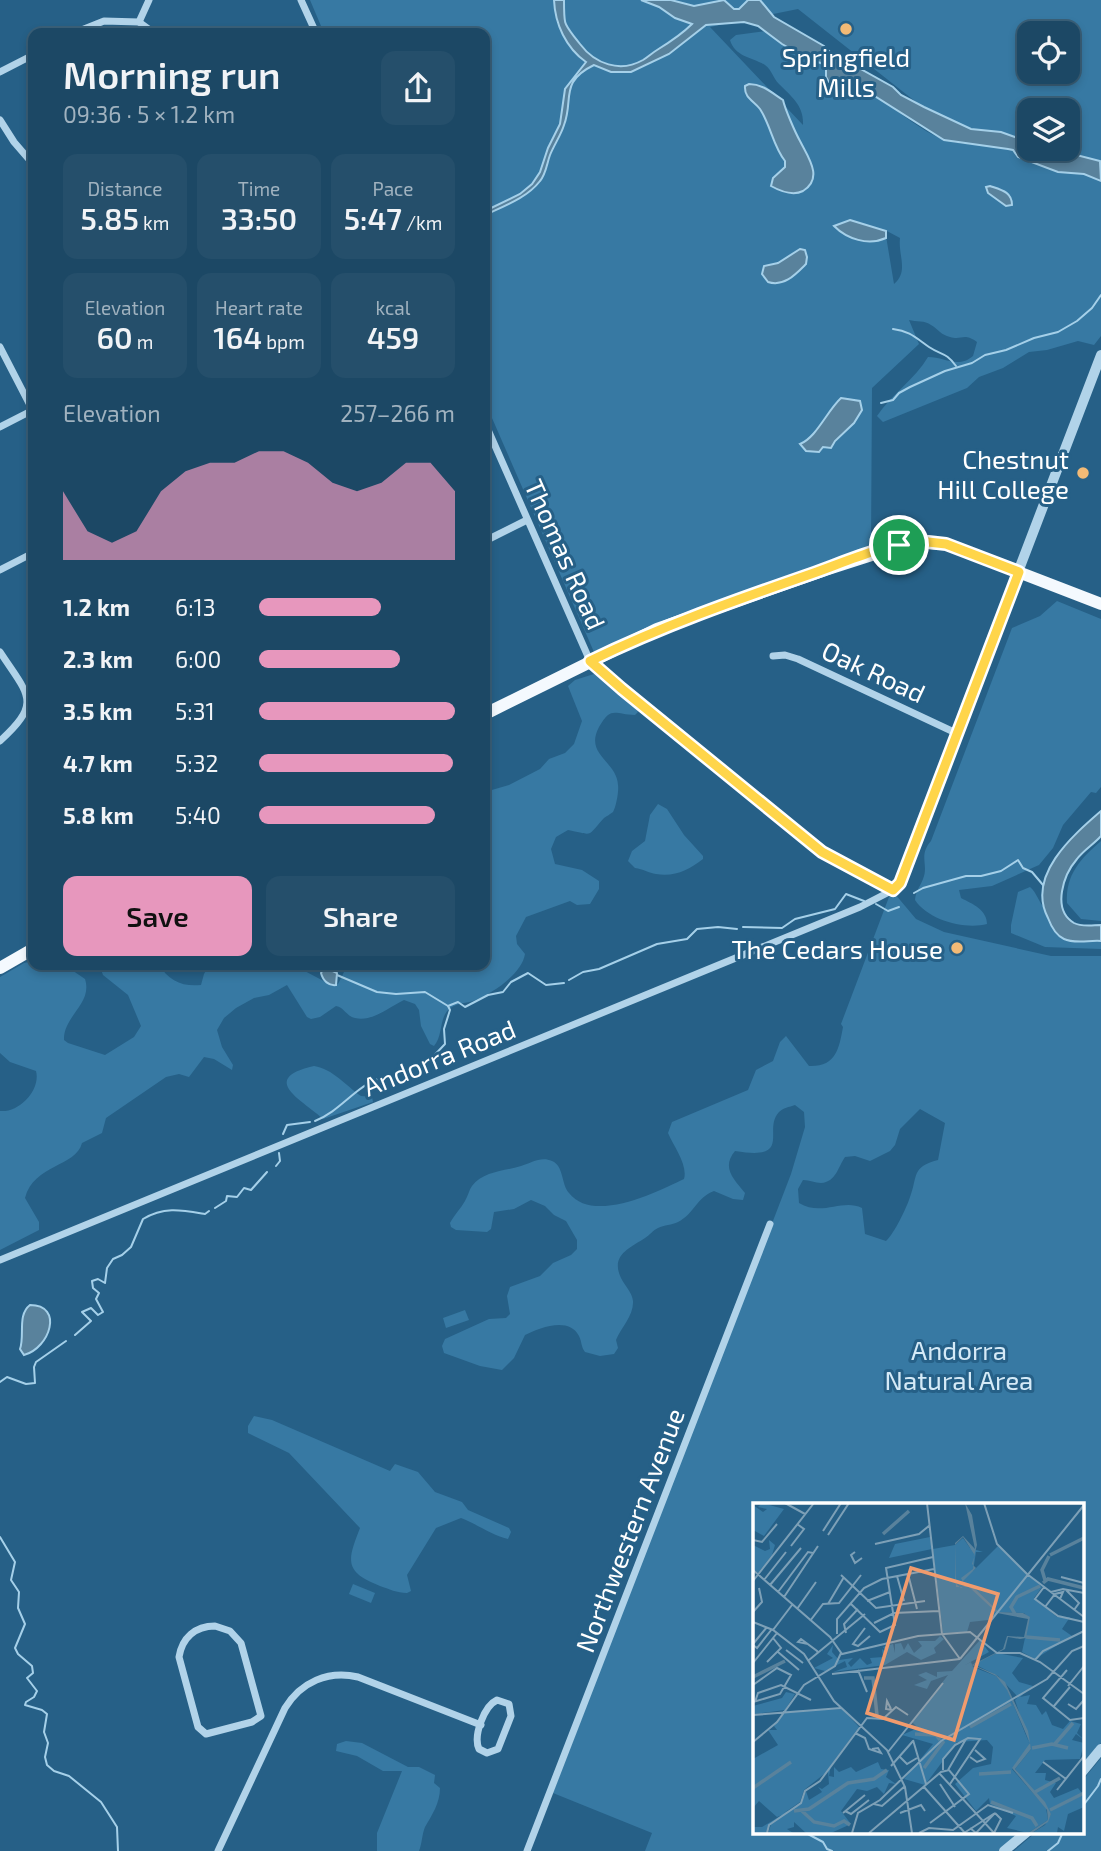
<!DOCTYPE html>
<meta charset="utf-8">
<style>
:root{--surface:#1c4865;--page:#254f6b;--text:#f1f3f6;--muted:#a0b2bf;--line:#3a6079;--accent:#e797bd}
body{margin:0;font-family:"Exo 2",sans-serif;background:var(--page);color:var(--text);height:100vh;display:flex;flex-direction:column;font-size:26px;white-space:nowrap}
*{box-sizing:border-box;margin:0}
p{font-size:23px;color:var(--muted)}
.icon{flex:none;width:38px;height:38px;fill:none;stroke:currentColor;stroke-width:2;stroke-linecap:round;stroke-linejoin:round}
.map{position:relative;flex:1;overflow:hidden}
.sheet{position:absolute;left:28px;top:28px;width:462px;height:942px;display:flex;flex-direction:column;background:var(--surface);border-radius:14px;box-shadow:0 4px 10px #0003,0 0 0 2px var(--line)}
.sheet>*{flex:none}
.tools{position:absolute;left:1017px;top:21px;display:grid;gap:14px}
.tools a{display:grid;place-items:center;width:63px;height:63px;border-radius:14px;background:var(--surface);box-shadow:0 4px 10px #0003,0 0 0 2px var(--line);font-size:35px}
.pin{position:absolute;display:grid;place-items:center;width:60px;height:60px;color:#fff;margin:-30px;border:4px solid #fff;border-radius:50%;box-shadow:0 2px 7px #0007}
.round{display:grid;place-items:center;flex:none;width:74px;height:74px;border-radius:14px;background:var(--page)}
.overview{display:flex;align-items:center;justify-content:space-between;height:119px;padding:0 35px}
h1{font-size:38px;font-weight:600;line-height:52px}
.figures{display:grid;grid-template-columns:repeat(3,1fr);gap:10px;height:119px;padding:7px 35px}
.figures div{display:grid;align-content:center;border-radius:14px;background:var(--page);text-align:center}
.figures b{font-size:30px;font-weight:600}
.figures small{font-size:19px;font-weight:400}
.figures p{font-size:19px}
.chart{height:196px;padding:14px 35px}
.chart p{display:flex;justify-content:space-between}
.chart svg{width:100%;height:126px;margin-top:7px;fill:var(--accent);opacity:.7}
.button{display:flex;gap:14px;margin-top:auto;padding:14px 35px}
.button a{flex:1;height:80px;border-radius:14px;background:var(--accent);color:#111;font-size:28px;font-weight:600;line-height:80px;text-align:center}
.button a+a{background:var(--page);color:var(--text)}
ul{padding:0 35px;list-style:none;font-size:23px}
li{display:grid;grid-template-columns:112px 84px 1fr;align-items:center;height:52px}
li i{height:18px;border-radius:9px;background:var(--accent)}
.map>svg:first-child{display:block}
.green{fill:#3779a3;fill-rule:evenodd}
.water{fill:#59829c;stroke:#a5d0e9;stroke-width:2}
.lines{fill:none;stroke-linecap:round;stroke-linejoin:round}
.stream{stroke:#a5d0e9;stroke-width:2}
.minor{stroke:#b1d3e9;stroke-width:7}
.tertiary{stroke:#b1d3e9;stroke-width:10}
.primary{stroke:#f4f9fe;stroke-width:12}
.route-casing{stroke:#fff;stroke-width:14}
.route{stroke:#ffd54a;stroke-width:9}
.poi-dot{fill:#f2ba76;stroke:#266087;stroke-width:2.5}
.labels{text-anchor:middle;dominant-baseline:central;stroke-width:6;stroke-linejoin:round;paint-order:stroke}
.poi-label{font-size:26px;fill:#fff;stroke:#266087;text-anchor:end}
.street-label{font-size:26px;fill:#fff;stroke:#266087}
.park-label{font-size:26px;fill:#d5eaf7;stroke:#266087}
.inset-river{fill:none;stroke:#59829c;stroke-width:3.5}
.inset-road{fill:none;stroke:#7da0b7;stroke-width:2}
.view{fill:#f19b6d;fill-opacity:0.15;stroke:#f19b6d;stroke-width:3.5}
.inset-edge{fill:none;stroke:#fff;stroke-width:3.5}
</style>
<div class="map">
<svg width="1101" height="1851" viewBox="0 0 1101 1851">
<rect width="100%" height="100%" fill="#266087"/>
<g class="green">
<path d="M310 0H1101V336L1094 345 1078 341 1047 350 1029 352 1003 368 979 377 967 388 883 422 877 416C892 394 915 379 928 357 945 357 958 369 973 356L977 342C963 332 962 341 950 337 941 335 938 329 931 325 925 320 916 322 909 320L919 344 872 388 871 547 650 626 594 652 485 402V33H324ZM798 9 949 128 1001 148C982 143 963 146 945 140 922 132 894 108 874 94L865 90 837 83 821 63 812 61 781 44 765 31 736 35 730 40C735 57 752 57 765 65 772 70 773 78 779 84 792 97 804 106 803 125L710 27ZM1029 33H1068V72H1029ZM1029 110H1068V149H1029ZM885 230 900 238C898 256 909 271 894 284Z"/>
<path d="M1057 601 1101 619V787L1096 793 1091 792 1063 825 1053 848 1039 865 992 886 959 890 961 898C973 904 987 910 987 924 965 930 928 920 915 900 916 890 920 887 923 879 929 864 918 856 931 841L1012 628 1040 616Z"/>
<path d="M594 674 631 701 638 712 635 715C614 714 611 706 599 727 584 755 617 761 618 785 619 791 616 807 613 812 612 813 604 818 604 818 586 838 594 835 568 830L556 837 551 849 555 864 582 870 599 881V889L590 904 577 905 570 901 526 917 516 936 517 944 525 954C522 974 492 994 473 1001 467 1003 458 1003 452 1007 438 1015 444 1035 434 1046L430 1044 421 1026 419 1010 415 1004 404 1000C389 1007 373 1022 355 1018 346 1016 344 1007 336 1006L320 1017 311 1019 307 1017 287 985 269 995 254 998 236 1008 224 1018 217 1030 222 1047 233 1065 232 1070 214 1059 204 1057 189 1077 179 1074 166 1077 106 1118 102 1133 82 1143C76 1167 34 1164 25 1198L39 1222V1230L0 1250V1111C19 1113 41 1090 36 1071L10 1062 0 1053V977L24 963 33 961V964H63L85 979C93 1004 63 1016 64 1040L68 1043 105 1055 134 1037 141 1026 128 995 103 975 99 964H159C168 981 183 987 201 985L204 974 210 964H296L301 969 333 986 338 984 344 972 356 964H485V792L509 785 540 769 549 759 565 753 574 744 582 721 568 686 575 680Z"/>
<path d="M658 804 667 809 684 835 703 856V859C689 870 675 877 656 874 649 873 643 869 635 868L628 861 632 851 645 841 650 815Z"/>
<path d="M1101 841V921L1081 919 1067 903C1065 875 1081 858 1101 841Z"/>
<path d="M1030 887C1037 893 1038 901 1044 907 1045 913 1047 917 1050 923 1063 947 1078 938 1101 941V949L1045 947 1011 933V925L1018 892Z"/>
<path d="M895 894 916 919 944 932 1051 956H1101V1743L1082 1767V1504H754V1832H1022L999 1851H645L652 1833 553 1793 791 1174 805 1127 804 1112 795 1105C789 1107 783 1108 779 1112 762 1130 794 1161 735 1151 721 1168 734 1179 745 1193L743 1200 733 1199 714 1191C697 1197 694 1214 678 1222 672 1225 664 1225 658 1228 653 1230 650 1235 645 1238 630 1248 610 1255 621 1278 625 1286 632 1292 633 1301 634 1315 621 1328 616 1340L618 1348 614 1354 600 1356 585 1352C581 1347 582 1342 579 1336 569 1316 539 1328 525 1335L514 1358 502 1370 480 1366 444 1353 442 1346 445 1339 489 1319 506 1318 510 1314 507 1296 510 1287 540 1276 553 1263 571 1255 577 1249V1240L566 1221 554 1215 545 1206 531 1200 514 1209 494 1212 491 1229 487 1232 456 1230 451 1227 450 1223C455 1214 461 1208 465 1201 468 1196 469 1190 472 1186 483 1171 505 1171 521 1166 531 1163 541 1156 552 1161 564 1166 561 1184 569 1193 593 1224 657 1192 684 1179 688 1165 674 1147 668 1133L672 1122 748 1090 756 1070 773 1061 780 1042 786 1036 809 1066C836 1067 839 1049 843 1027L841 1024 889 897ZM920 1109 945 1123 938 1160C911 1167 918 1176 910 1197 907 1207 894 1234 886 1241L865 1234 862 1208C842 1198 822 1217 799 1203L798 1189 803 1180C810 1180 815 1183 821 1183 836 1182 838 1167 845 1157L855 1156 870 1161 890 1151 895 1145 900 1129Z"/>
<path d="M314 1066C333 1069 345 1085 361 1096L372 1097 373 1102 323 1119C306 1102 256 1079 314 1066Z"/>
<polygon points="465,1310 469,1320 446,1328 443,1318"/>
<path d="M254 1416 272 1420 390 1471 395 1464 418 1472 435 1492 462 1502 468 1510 509 1528 511 1532 508 1539C491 1535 477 1524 461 1518L436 1528 407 1575 411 1591 407 1593C397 1593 389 1589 380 1586 344 1572 347 1561 360 1528L289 1453 248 1433V1426Z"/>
<polygon points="353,1584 375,1593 371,1603 349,1594"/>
<path d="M346 1741 362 1743 408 1767H419L435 1775 434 1783 440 1788C440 1803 432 1815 425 1827 422 1834 422 1844 419 1851H377V1833L402 1771H383L357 1756 336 1751 337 1744Z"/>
<polygon points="1101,1758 1101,1851 1014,1851 1036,1832 1082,1832 1082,1781"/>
</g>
<g class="water">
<path d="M554 0H564C564 28 564 23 580 44 595 64 620 73 643 60 648 57 652 53 657 50 670 42 681 35 692 24L675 18 659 7 641 0H671L694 6 724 0 734 9H739L748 0H760L774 17 824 46 840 62 857 67 893 87 901 95 924 107 971 129 1001 132 1029 142V149H1053L1100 161 1101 181 1084 174 1058 172 1018 157 1013 150 1008 149 944 140 865 90 842 84H830L826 77V70L821 63 812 61 782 44 758 26 744 22 706 25 669 54 631 72H611L594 65C559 82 574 99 564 125 561 135 554 145 550 155 547 163 546 174 540 181 527 198 504 206 485 215V211L520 194 532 184 540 172 548 148 560 124 565 89 586 62C566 48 555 24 554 0Z"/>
<path d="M749 84C763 84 772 93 783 100 785 109 795 132 800 141 808 157 824 178 803 191 793 196 780 191 771 186L773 178 785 167V161C773 146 771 126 760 109 754 101 744 98 745 86Z"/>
<path d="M990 186C1002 190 1012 192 1012 205L1006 206 988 193 986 187Z"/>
<path d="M850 220 886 231V238C868 246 847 239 834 226Z"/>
<path d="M800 249 805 250 807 257 806 264C795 275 784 287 768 282L762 274 764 266 778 263Z"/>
<path d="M841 398 860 401 862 410 854 423 835 441 831 448 823 447 819 452 806 451 800 444C816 438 827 411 841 398Z"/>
<path d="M1101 811V836C1094 844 1084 850 1077 859 1064 874 1051 909 1074 923 1081 927 1093 925 1101 925V941C1090 940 1074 944 1064 939 1055 935 1051 926 1048 918 1026 876 1072 836 1101 811Z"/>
<path d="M324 967 337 973 336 985C329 986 323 981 321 973Z"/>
<path d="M30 1305C64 1305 50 1348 24 1355L20 1349C25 1335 17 1315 30 1305Z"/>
</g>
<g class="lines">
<g class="stream">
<path d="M893 329C910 331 916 338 929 347 941 355 946 352 956 366"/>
<polyline points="881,403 893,400 899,393 910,387 945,371 972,363 985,355 1006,350 1034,338 1058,332 1077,321 1092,308 1101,295"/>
<polyline points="914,893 923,888 966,876 981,876 1001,871 1018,860 1023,868 1032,872 1043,885"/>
<polyline points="876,904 888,911 899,907"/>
<polyline points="743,927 782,928 795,919 835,909 846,894 864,901"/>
<polyline points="337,975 377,992 396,994 425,992 448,1006"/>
<polyline points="569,980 583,972 599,969 657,944 687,939 697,929 718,927 737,929"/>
<polyline points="401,1072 427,1063 445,1044 444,1029 450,1010 448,1006 458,1002 465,1007 488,995 503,992 511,982 528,973 546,985 564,983"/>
<path d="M315 1121C344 1110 360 1078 392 1076"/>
<polyline points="283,1134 287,1125 310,1122"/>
<polyline points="276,1166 280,1161 279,1153"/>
<polyline points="215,1208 226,1201 227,1196 237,1197 244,1188 251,1190 267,1172"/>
<path d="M75 1335 91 1321 82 1312 91 1308 98 1315 103 1312 96 1299 99 1293 93 1288 92 1281 98 1279 105 1283 107 1268 113 1259 122 1255 131 1247 143 1219C164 1206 182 1210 205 1214L209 1211"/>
<polyline points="0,1382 7,1377 26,1384 35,1383 34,1367 36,1362 66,1341"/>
<polyline points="0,1537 15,1562 11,1580 19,1592 18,1608 25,1624 15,1648 18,1654 32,1666 33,1673 27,1678 37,1691 34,1697 26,1702 25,1705 42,1710 47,1714 44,1732 48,1743 45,1757 47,1765 54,1771 69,1776 101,1802 117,1827 118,1851"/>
<polyline points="1082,1807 1098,1786 1101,1779"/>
<polyline points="804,1832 823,1842 827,1849 832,1851"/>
<polyline points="1048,1851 1058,1843 1063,1832"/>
</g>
<g class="minor">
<polyline points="301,0 316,33"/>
<polyline points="139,22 154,33"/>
<polyline points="74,33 104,21 139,22 149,0"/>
<polyline points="0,72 33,55"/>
<polyline points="0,120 14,142 33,164"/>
<polyline points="0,347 33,411"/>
<polyline points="485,423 590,661 622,689 828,856 893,890"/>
<polyline points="0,427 33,410"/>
<polyline points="485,541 527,520"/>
<polyline points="0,570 33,553"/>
<path d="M0 652C28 695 43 702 0 741"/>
<polyline points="773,656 785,655 798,659 956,733"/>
<polyline points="0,1260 860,907 893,890"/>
<path d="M215 1626 230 1631 241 1643 261 1716 252 1722 206 1734 198 1727 179 1657C182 1638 195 1626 215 1626Z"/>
<path d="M497 1700 509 1704 511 1716 498 1749 487 1753 479 1749C473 1736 484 1706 497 1700Z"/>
<path d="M218 1851 285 1708C301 1682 328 1670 358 1677L481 1725"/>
<polyline points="527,1851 770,1224"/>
</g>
<g class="tertiary">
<polyline points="893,890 899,883 1101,355"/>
<polyline points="1082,1772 1101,1749"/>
<polyline points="1004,1851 1027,1832"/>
</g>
<g class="primary">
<polyline points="485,714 657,629 825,570 912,542 946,544 1101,604"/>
<polyline points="0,968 33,949"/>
</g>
</g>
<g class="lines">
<defs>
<path id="route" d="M919 541 946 544 1019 572 900 883 893 890 822 852 622 689 590 661C662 626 736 600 811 574 845 562 883 545 919 541Z"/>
</defs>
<use href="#route" class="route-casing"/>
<use href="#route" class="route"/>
</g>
<g class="poi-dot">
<circle cx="846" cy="29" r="7"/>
<circle cx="1083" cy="473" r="7"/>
<circle cx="957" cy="948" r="7"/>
</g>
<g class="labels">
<g class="poi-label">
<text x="846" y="56" text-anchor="middle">Springfield<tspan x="846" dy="30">Mills</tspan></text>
<text x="1069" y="458">Chestnut<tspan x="1069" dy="30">Hill College</tspan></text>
<text x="943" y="948">The Cedars House</text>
</g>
<g class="street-label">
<text transform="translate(566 554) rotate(66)">Thomas Road</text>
<text transform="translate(874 671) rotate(25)">Oak Road</text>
<text transform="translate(439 1057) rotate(-22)">Andorra Road</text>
<text transform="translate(629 1530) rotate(-69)">Northwestern Avenue</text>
</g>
<g class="park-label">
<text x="959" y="1349">Andorra<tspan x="959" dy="30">Natural Area</tspan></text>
</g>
</g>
<g transform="translate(753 1503)">
<rect width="331" height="331" fill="#266087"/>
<path d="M9 0 31 6 11 33 0 27V2L10 9 14 6 5 4ZM177 34 179 46 136 55 142 41ZM210 35 217 45 230 49H223L220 68 245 43 289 84 281 95 304 114H317L309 126 319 133 282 156 269 149 276 116 271 110 245 109 235 117 217 119 214 129 190 130 180 46 202 42ZM16 37 22 42 19 52 5 70 0 66V42L12 48 17 46ZM187 133 191 136 181 145 183 150 168 157 154 149 132 162 80 169 94 164 92 158 72 168 61 165 80 155 74 151 80 142 79 149 86 157 100 155 95 160 98 164 107 155 114 162 119 160 117 155 130 154 129 146 135 151 130 144 140 141 142 150V141L148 140 151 147 155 140 161 150 169 143 165 138H182ZM227 137 236 149 212 162 218 159 220 164 243 173 254 186 277 242 259 266 293 305 295 317 275 330 254 325 263 313 237 301 236 295 223 308 202 281 220 265 238 261 240 244 234 237 204 239 172 282 151 276 180 241 149 232 165 225 159 219 195 172 178 178 174 186 161 182 174 177 165 172 173 169 184 174V169L199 168ZM244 150 270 155 259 170 266 179 280 183 267 194 277 192 274 201 283 202 289 212 293 208 299 222 310 226 317 218 328 221 324 230 331 237 323 231 319 237 331 240 327 256 292 257 282 270H293L292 277 303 280 297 289 301 295 325 285 331 293V304L315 311 311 328 305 324 304 330H279L292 322 298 311 262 266 278 246 262 197 265 194 245 173 221 161ZM33 189 42 191 32 207 0 211V203L29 195ZM89 206 106 224 78 262 76 273 81 274V264L86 269 98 264 103 269 125 259 128 266 136 267 133 274 143 281 136 280 131 291 124 284 114 288 104 286 88 308 98 321 78 330H53L41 319V324L34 326 40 330H15L19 319 13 330H0V324H9L29 312 24 314 6 298 0 305V256L25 242 15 227H24L21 223 33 208ZM75 268 76 281 69 286 65 284 69 289 56 297 53 288 48 301 31 310 47 299 51 287Z" fill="#3779a3" fill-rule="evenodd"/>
<path d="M212 0 219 12 224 42 219 61 223 65 209 79 217 81 246 109 270 110 277 114 273 135 267 136 255 134 252 146 220 162 242 171 252 179 275 228 278 246 262 266 292 299 298 311 295 319 279 330H275L295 317 294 307 259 265 277 240 254 187 243 173 219 162 250 146 254 133 271 134 275 116 244 110 216 84H203L196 92 185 94 196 92 203 84 202 40 210 33 222 46ZM210 34 221 51 220 66 208 75 212 83 208 85 202 80V42Z" fill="#59829c" fill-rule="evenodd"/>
<path class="inset-river" d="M130 31 156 8M297 52 331 35M292 77 289 67 296 53M290 80 295 76 331 85M262 111 258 104 264 94 287 83M273 134 307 137M0 174 32 158M111 175H120L124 212M217 224 258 201M162 231 183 232 187 237M301 242 320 220M279 245 299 241 315 245M171 265 191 238M226 271 258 269M0 285 38 259M282 289 307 275M238 299 279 315 284 323M297 307 331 290M41 308 56 306 95 280 121 276 134 267M49 308 61 319 81 323 91 318 97 322"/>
<path class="inset-road" d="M32 0 52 11M174 0 189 131 207 156M231 0 244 41 274 71M70 28 88 0M75 32 96 0M0 37 9 39 24 21M122 41 166 31 177 22M38 43 51 26 44 21M102 49 98 52 102 60 109 55M0 67 77 134 89 151 165 133 217 129 244 150H267L287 159 331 191M155 71 164 106M274 71 331 114M88 72 123 105 172 98M144 73 151 98M308 74 331 80M11 77 33 49M0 78 61 0M17 82 48 45M291 84 282 96 305 113 331 119M313 87 326 100 321 107M25 89 55 49 60 50M298 89 310 86 331 90M31 94 65 43M114 98 137 89M97 100 127 129 142 122 133 65 180 54M75 101 91 74M292 104 302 91 310 89 307 96M44 106 63 79M0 109 9 99 6 85M57 118 70 101 86 100 108 72M0 119 20 127 51 151 81 198 134 247 152 284 159 330M121 120 141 110 186 108M112 125 100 141 105 143 117 133M20 127 39 102M93 130 91 121 105 106M84 131V116L111 85 129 76 181 66M0 141 14 124M55 141 45 139 48 136 64 148 65 150M0 142 4 145 19 126M33 147 50 160M25 149 46 167M207 156 331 2M56 157 112 111M282 157 290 148 331 128M14 159 28 145 20 135M0 160 24 130M105 167 114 189M314 167 290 195 317 217 331 215M79 171 207 156M0 182 24 165 38 172 27 191 0 199M315 183 331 163M2 199 5 190 28 182 58 197M315 201 323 206 331 197M301 203 317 184M138 206 134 198 133 206 139 207M0 212 88 205M102 230 112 235 116 246 128 250 125 245 119 246M160 237 173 281M0 239 24 219 51 182 82 163 88 150M135 249 190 180M147 254 154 261 164 255M217 254 224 259 232 256 222 247M290 259 313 276M138 263 160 238M190 267V256L202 242 215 235 227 236 197 281M195 267 213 236M186 270 241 330 248 316 242 310M187 281 202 304M171 284 212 330M304 287 331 253M121 301 129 303 152 283M92 308 98 311 116 297M90 310 112 292M147 310 168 302 172 308M217 325 223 330 242 310M14 330 16 322 48 300 52 288 67 278 114 215 130 216 143 204 155 212M99 330 105 310 127 297 188 238 294 176 319 148 331 143M116 330 188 269 196 267 216 291 177 320M166 330 176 325 200 327 235 302 260 310M211 330 242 310"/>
<path class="view" d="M158 65 245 91 201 237 114 210Z"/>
<rect width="331" height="331" class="inset-edge"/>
</g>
</svg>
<div class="tools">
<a><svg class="icon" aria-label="locate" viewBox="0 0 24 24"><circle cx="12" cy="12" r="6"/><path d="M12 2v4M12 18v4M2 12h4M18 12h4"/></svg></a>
<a><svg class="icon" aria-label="layers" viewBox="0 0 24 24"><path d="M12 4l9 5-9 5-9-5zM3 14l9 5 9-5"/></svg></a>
</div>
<div class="pin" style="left:899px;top:545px;background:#1e9e55"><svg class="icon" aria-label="arrive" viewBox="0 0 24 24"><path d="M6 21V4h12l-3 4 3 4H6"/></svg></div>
<section class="sheet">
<div class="overview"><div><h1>Morning run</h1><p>09:36 · 5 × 1.2 km</p></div><a class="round"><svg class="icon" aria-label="share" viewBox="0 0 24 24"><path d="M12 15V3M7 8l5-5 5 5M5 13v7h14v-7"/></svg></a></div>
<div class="figures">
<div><p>Distance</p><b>5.85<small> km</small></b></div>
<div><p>Time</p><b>33:50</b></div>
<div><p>Pace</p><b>5:47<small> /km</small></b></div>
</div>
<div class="figures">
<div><p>Elevation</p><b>60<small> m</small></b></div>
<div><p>Heart rate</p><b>164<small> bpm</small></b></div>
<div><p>kcal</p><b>459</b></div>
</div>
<div class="chart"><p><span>Elevation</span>257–266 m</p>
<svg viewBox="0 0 160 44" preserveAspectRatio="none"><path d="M0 44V20L10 34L20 38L30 34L40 20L50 13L60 10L70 10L80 6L90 6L100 10L110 17L120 20L130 17L140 10L150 10L160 20V44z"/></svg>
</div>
<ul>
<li><b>1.2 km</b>6:13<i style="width:62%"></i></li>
<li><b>2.3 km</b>6:00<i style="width:72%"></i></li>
<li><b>3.5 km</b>5:31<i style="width:100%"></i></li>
<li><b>4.7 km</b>5:32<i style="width:99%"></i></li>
<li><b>5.8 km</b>5:40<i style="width:90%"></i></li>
</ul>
<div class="button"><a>Save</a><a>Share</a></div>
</section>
</div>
